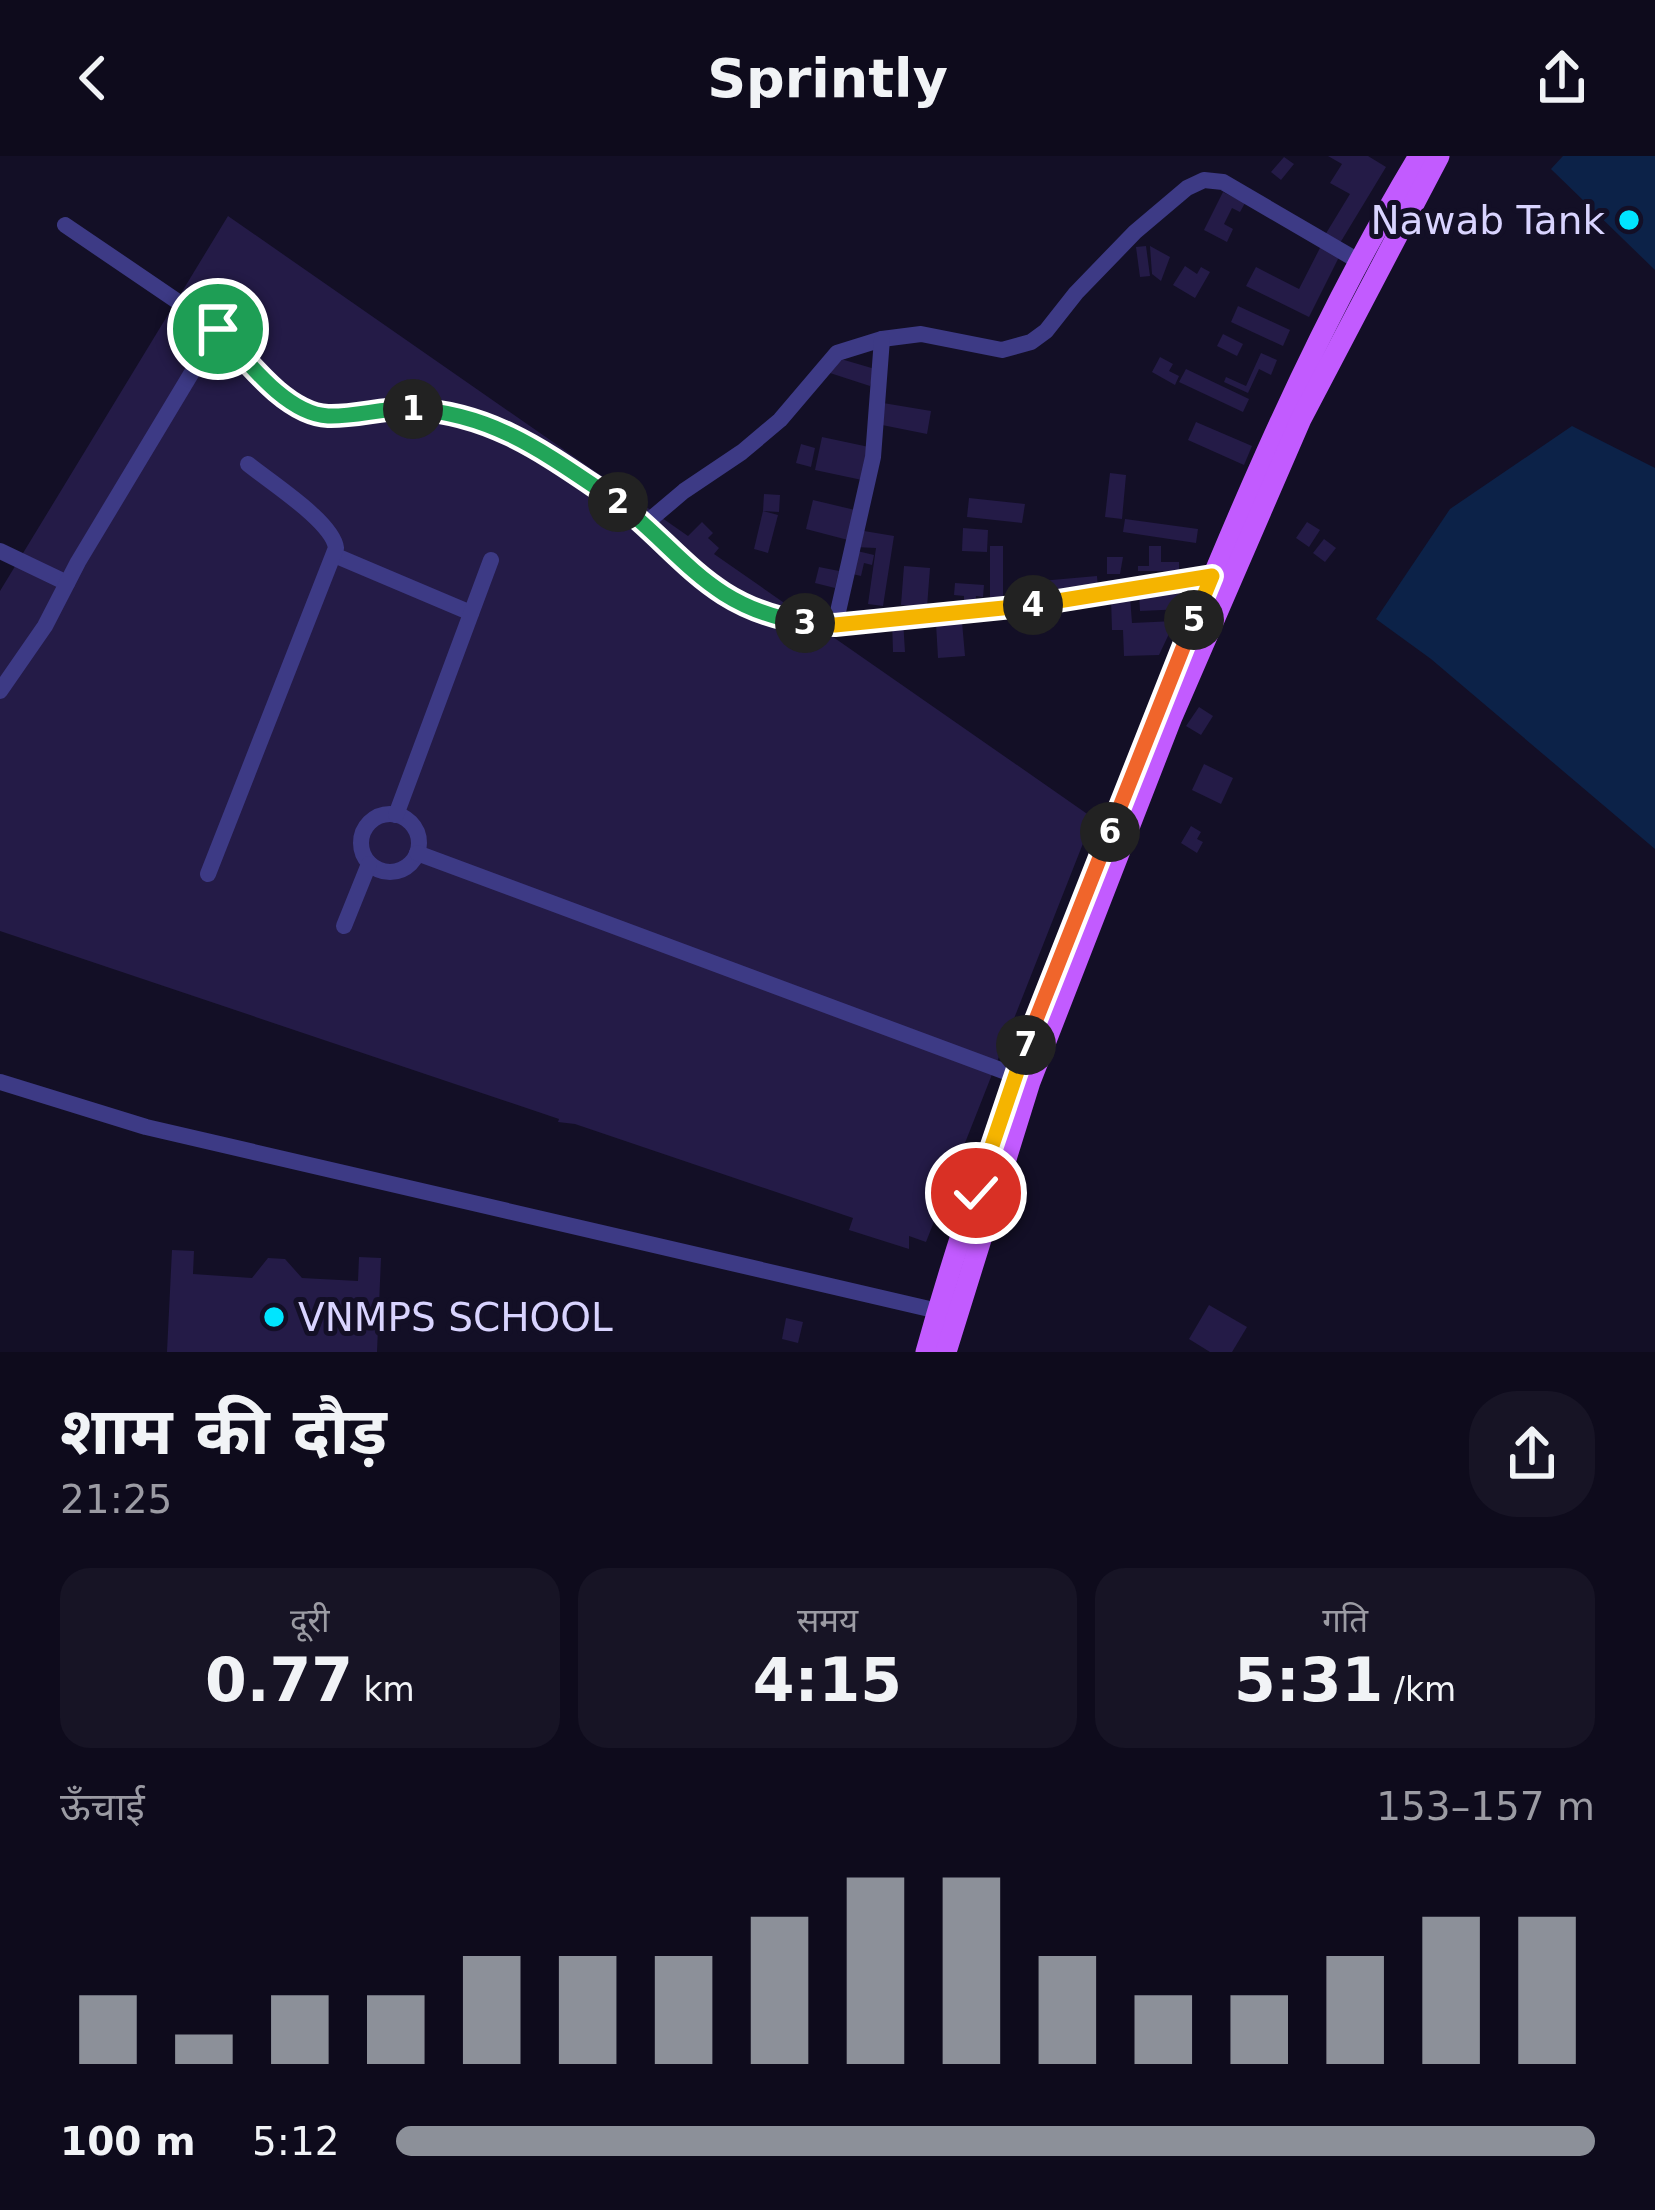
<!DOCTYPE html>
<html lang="hi">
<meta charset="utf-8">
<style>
:root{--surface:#0e0b1c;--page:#171425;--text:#f1f3f6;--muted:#9b9ba3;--accent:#8c9099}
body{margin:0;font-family:"DejaVu Sans","Noto Sans Devanagari",sans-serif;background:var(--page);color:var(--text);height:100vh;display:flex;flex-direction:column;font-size:45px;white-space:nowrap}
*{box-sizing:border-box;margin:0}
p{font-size:39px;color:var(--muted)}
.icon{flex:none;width:66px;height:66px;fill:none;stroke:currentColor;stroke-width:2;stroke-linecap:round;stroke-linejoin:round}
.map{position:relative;height:1196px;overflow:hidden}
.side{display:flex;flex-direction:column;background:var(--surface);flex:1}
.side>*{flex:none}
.pin{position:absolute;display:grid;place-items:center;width:102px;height:102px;color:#fff;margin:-51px;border:6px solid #fff;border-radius:50%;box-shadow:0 3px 12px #0007}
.km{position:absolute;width:60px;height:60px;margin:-30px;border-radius:50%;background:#222;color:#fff;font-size:33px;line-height:60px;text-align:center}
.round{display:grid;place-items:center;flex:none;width:126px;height:126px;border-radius:48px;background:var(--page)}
.summary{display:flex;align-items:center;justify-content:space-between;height:204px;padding:0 60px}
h1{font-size:66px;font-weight:700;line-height:90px}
.figures{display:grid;grid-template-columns:repeat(3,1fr);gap:18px;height:204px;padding:12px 60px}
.figures div{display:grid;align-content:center;border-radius:30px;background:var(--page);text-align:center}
.figures b{font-size:60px;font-weight:700}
.figures small{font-size:33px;font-weight:400}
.figures p{font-size:33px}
.chart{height:336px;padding:24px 60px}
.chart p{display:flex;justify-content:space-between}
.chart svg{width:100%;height:216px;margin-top:12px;stroke:var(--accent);stroke-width:6}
ul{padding:0 60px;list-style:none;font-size:39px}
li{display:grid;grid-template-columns:192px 144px 1fr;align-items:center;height:90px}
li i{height:30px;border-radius:15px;background:var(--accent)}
header{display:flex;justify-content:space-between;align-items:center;height:156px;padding:0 60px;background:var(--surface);font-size:54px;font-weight:700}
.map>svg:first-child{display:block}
.water{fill:#0c2248}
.building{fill:#241b47}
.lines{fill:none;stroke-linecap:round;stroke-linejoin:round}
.minor{stroke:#3d3a85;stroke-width:16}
.major{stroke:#c25bff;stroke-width:21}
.split-1-casing{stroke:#fff;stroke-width:24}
.split-2-casing{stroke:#fff;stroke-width:24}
.split-3-casing{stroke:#fff;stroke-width:24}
.split-4-casing{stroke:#fff;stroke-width:24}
.split-5-casing{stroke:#fff;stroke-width:24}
.split-6-casing{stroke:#fff;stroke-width:24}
.split-7-casing{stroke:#fff;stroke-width:24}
.split-8-casing{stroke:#fff;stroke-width:24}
.split-1{stroke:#22a559;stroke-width:15}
.split-2{stroke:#22a559;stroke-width:15}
.split-3{stroke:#22a559;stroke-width:15}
.split-4{stroke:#f5b400;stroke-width:15}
.split-5{stroke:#f5b400;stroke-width:15}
.split-6{stroke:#f0652b;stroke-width:15}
.split-7{stroke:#f0652b;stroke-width:15}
.split-8{stroke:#f5b400;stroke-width:15}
.poi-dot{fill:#00e5ff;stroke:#130f26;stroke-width:4.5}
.labels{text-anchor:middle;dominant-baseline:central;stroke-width:10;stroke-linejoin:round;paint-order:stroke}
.poi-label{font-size:39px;fill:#d9d4ff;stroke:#130f26;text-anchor:end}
</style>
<header><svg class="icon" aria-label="back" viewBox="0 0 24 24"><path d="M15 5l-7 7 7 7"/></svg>Sprintly<svg class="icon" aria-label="share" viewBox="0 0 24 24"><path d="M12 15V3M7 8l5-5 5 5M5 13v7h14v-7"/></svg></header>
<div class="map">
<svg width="1655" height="1196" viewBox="0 0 1655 1196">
<rect width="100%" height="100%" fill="#130f26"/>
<g class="water">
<polygon points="1563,0 1655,0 1655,114 1551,13"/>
<polygon points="1572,270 1655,312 1655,693 1431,503 1376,463 1450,353"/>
</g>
<g class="building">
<polygon points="1328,0 1368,0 1386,11 1337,92 1322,84 1350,38 1330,27 1342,8"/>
<polygon points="1284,1 1294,8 1281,24 1271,16"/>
<polygon points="1223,36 1245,47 1240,56 1232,52 1224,68 1233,73 1227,86 1204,74"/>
<polygon points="228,60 688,380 702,366 713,377 708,382 719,392 714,398 1093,662 926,1086 909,1080 909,1093 849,1074 853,1062 575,968 558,966 559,963 0,775 0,435"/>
<polygon points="1146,90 1150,120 1140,121 1136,91"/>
<polygon points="1150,90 1170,101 1161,125 1152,118"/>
<polygon points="1321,90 1340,99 1309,161 1246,130 1256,111 1299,133"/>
<polygon points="1185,110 1197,118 1201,111 1210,116 1195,142 1173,129"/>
<polygon points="1238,150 1290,174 1283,190 1231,166"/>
<polygon points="1223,178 1243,188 1237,200 1217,190"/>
<polygon points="1261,197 1277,204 1271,219 1259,213 1248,237 1224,226 1226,221 1246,230"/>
<polygon points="834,201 875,213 870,230 830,217"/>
<polygon points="1160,201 1173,208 1169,215 1179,220 1175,229 1152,216"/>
<polygon points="1186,213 1249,243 1243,256 1179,226"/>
<polygon points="883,247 931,255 927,278 877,268"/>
<polygon points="1196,266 1252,290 1244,309 1188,284"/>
<polygon points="822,281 869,291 862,324 815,314"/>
<polygon points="801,288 815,292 811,311 796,307"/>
<polygon points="1110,317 1126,319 1122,363 1105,361"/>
<polygon points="764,338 780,339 779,356 763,355"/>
<polygon points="969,342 1025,348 1022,367 967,361"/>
<polygon points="813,344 855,354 848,384 806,373"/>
<polygon points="763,355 778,359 768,397 754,393"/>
<polygon points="1125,363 1198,373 1196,387 1123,376"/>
<polygon points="1307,366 1320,374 1309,391 1296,382"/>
<polygon points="963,372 988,374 987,396 962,395"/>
<polygon points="858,374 894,380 883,450 868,448 876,392 855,391"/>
<polygon points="1324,383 1336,392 1325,406 1313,397"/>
<rect x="990" y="390" width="13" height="56"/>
<polygon points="1149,390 1161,390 1161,406 1179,406 1179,415 1138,415 1138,410 1149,410"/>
<polygon points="853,394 874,399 872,409 864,407 861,420 848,417"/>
<polygon points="1107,401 1123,401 1120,418 1107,418"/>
<polygon points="904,410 930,412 927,451 901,449"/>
<polygon points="819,411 839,415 835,432 815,427"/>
<polygon points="1097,420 1098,433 1020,441 1018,427"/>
<polygon points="955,427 984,429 983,441 976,440 975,451 964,450 964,440 954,439"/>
<polygon points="1182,434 1184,453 1140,455 1139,436"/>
<polygon points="1130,441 1132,467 1175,465 1159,499 1124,500 1123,474 1112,474 1111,442"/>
<polygon points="892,464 903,464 905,496 893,496"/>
<polygon points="962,466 965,500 938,502 936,467"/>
<polygon points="1199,551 1213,560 1201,579 1186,570"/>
<polygon points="1204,608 1233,622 1221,648 1192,634"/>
<polygon points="1191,670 1201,676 1197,683 1203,686 1197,697 1181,687"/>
<polygon points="172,1094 194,1095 193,1118 252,1122 268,1102 285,1103 302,1122 358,1125 359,1101 381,1102 377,1196 167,1196"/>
<polygon points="1209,1149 1247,1171 1232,1196 1210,1196 1189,1183"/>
<polygon points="786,1162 803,1166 798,1187 782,1183"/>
</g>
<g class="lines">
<g class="minor">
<polyline points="65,69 218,173 286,241 303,252 324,260 405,252 454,255 495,270 619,346 716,435 775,462 835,469 1022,450 1212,420"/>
<polyline points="645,368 684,335 742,296 780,264 837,197 882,183 921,178 1002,194 1031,186 1046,175 1076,137 1135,76 1187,32 1204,24 1223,26 1360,106"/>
<polyline points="0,395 67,427"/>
<polyline points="334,399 471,457"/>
<polyline points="835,469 873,301 882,183"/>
<polyline points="0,535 45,470 78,406 218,173"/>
<circle cx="390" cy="687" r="29"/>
<polyline points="396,659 491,404"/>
<polyline points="417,697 1014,919"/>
<path d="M208 718 336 392C333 366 270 326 248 308"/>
<polyline points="344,770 369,708"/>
<polyline points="0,926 146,971 938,1155"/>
</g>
<g class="major">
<path d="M926 1196C982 995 1060 801 1137 608 1220 400 1303 192 1419 0"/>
<polyline points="946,1196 1030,926 1172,561 1301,263 1439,0"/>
</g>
</g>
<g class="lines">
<defs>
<path id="split-1" d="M218 173C245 202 285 258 328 260 357 261 385 251 413 253"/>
<path id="split-2" d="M413 253C497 258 550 301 618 346"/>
<path id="split-3" d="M618 346C686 401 711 452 805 467"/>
<polyline id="split-4" points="805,467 835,469 1033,449"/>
<polyline id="split-5" points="1033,449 1212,420 1194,464"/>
<polyline id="split-6" points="1110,676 1194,464"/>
<polyline id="split-7" points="1026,889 1110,676"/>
<polyline id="split-8" points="976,1037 1026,889"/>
</defs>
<use href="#split-1" class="split-1-casing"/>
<use href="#split-2" class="split-2-casing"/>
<use href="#split-3" class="split-3-casing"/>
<use href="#split-4" class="split-4-casing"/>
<use href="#split-5" class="split-5-casing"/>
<use href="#split-6" class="split-6-casing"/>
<use href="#split-7" class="split-7-casing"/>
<use href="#split-8" class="split-8-casing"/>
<use href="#split-1" class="split-1"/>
<use href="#split-2" class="split-2"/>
<use href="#split-3" class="split-3"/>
<use href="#split-4" class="split-4"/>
<use href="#split-5" class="split-5"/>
<use href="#split-6" class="split-6"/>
<use href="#split-7" class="split-7"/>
<use href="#split-8" class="split-8"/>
</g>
<g class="poi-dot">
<circle cx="1629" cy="64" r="12"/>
<circle cx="274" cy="1161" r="12"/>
</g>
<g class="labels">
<g class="poi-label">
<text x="1605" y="64">Nawab Tank</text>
<text x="298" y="1161" text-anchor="start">VNMPS SCHOOL</text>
</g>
</g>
</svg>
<div class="pin" style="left:218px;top:173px;background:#1e9e55"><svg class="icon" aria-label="arrive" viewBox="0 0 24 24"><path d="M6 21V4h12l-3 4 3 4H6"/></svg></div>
<div class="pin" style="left:976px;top:1037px;background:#d93025"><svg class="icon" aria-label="check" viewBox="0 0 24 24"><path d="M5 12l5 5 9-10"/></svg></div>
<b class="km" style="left:413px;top:253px">1</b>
<b class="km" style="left:618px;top:346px">2</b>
<b class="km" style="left:805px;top:467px">3</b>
<b class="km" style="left:1033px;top:449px">4</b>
<b class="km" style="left:1194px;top:464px">5</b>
<b class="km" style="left:1110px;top:676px">6</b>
<b class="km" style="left:1026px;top:889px">7</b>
</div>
<section class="side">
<div class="summary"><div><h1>शाम की दौड़</h1><p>21:25</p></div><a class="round"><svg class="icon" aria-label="share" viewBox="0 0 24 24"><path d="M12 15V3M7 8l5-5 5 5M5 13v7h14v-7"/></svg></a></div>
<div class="figures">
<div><p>दूरी</p><b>0.77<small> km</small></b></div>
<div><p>समय</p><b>4:15</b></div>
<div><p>गति</p><b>5:31<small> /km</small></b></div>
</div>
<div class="chart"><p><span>ऊँचाई</span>153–157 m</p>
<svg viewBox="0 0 160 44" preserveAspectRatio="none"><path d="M5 44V30M15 44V38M25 44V30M35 44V30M45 44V22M55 44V22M65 44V22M75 44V14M85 44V6M95 44V6M105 44V22M115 44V30M125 44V30M135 44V22M145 44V14M155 44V14"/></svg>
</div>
<ul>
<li><b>100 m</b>5:12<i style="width:100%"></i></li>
</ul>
</section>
